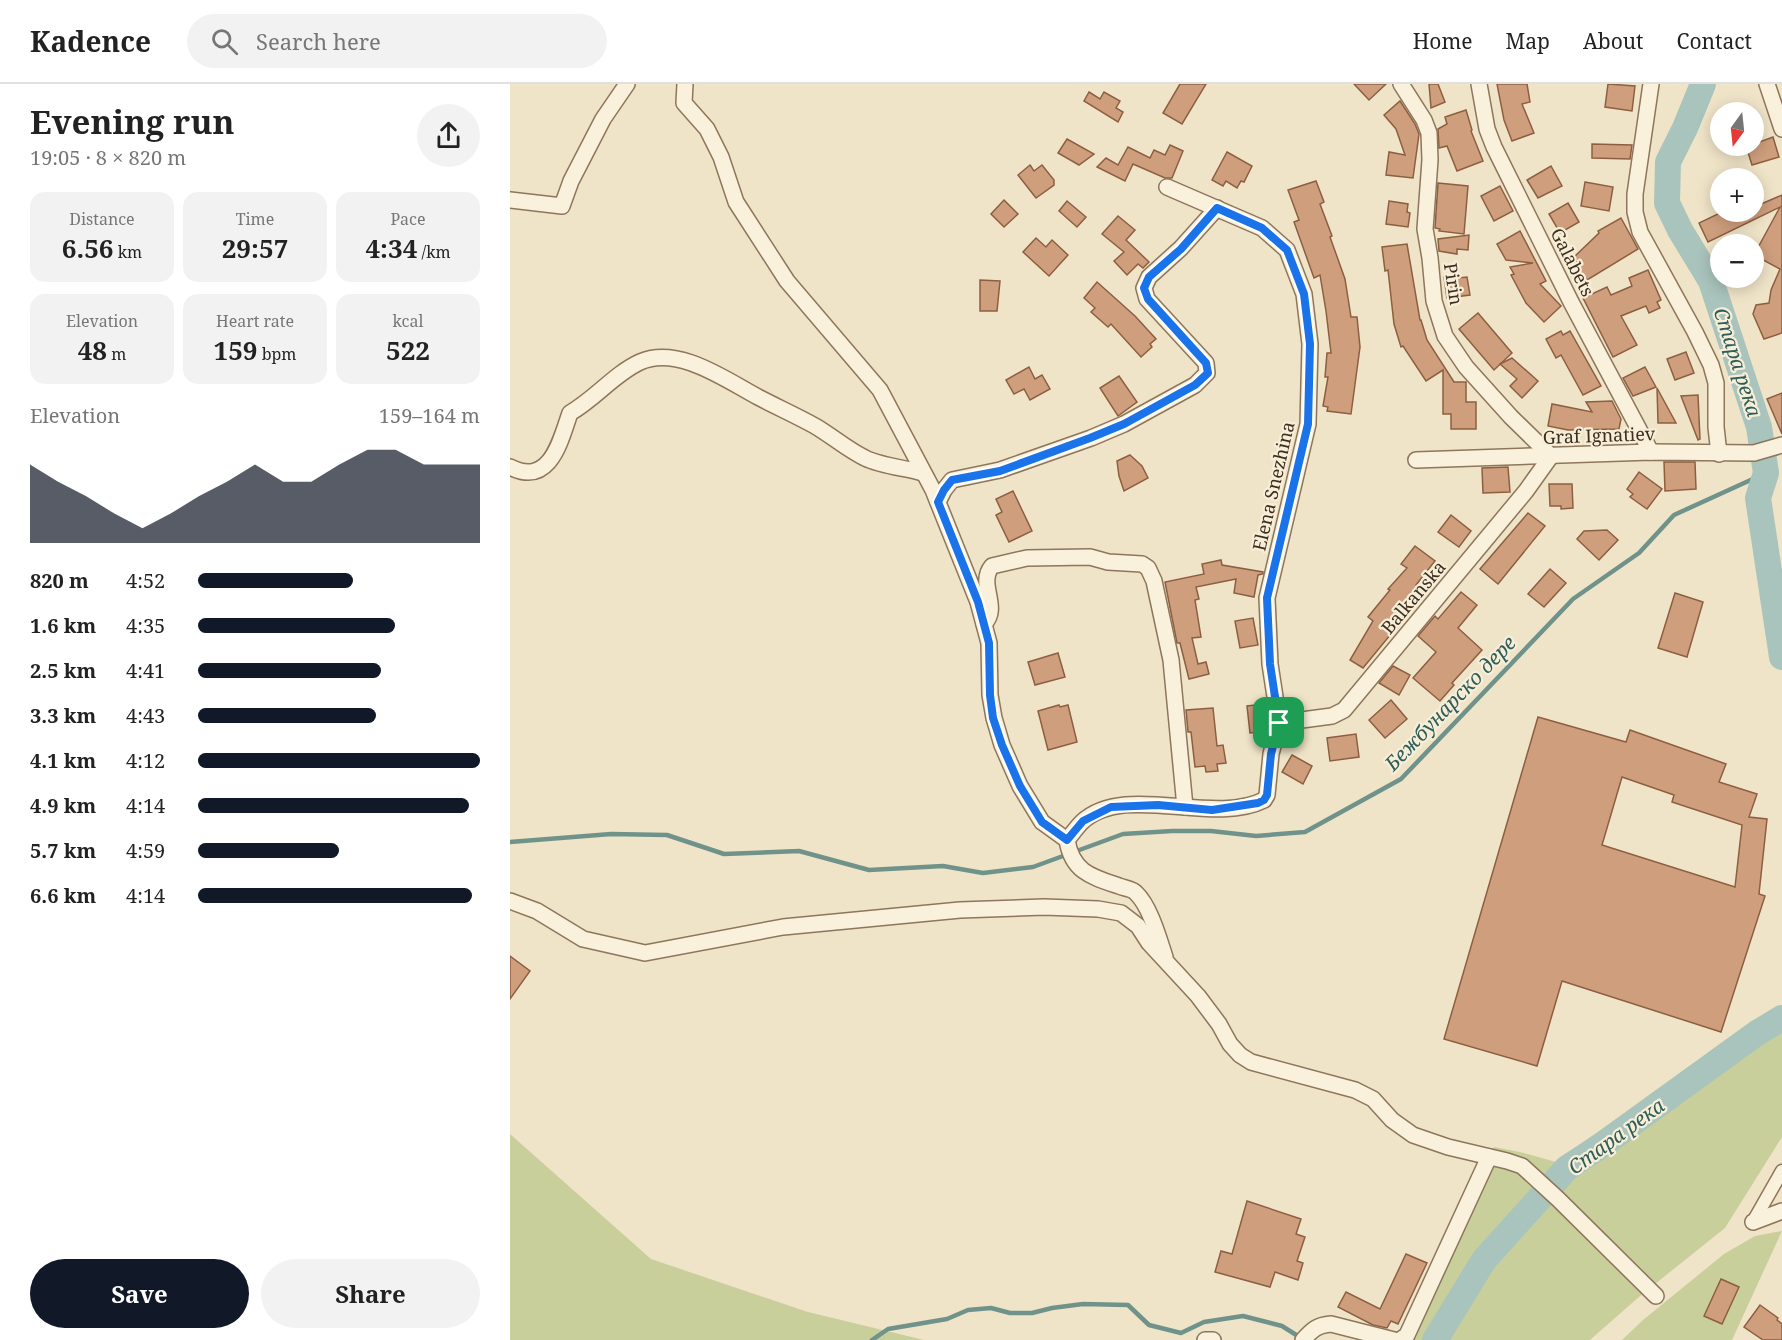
<!DOCTYPE html>
<meta charset="utf-8">
<style>
:root{--surface:#fff;--page:#f2f2f2;--text:#222;--muted:#767676;--line:#e0e0e0;--accent:#111827}
body{margin:0;font-family:"Noto Serif",serif;background:var(--page);color:var(--text);height:100vh;display:flex;flex-direction:column;font-size:22px;white-space:nowrap}
*{box-sizing:border-box;margin:0}
p{font-size:20px;color:var(--muted)}
.icon{flex:none;width:33px;height:33px;fill:none;stroke:currentColor;stroke-width:2;stroke-linecap:round;stroke-linejoin:round}
.map{position:relative;flex:1;overflow:hidden}
.sheet{display:flex;flex-direction:column;background:var(--surface);width:510px}
.sheet>*{flex:none}
.needle{width:39px;rotate:195deg}
.tools{position:absolute;left:1200px;top:18px;display:grid;gap:12px}
.tools a{display:grid;place-items:center;width:54px;height:54px;border-radius:50%;background:var(--surface);box-shadow:0 3px 15px #0003;font-size:30px}
.pin{position:absolute;display:grid;place-items:center;width:51px;height:51px;color:#fff;margin:-26px;border-radius:12px;box-shadow:0 3px 9px #0006}
.round{display:grid;place-items:center;flex:none;width:63px;height:63px;border-radius:32px;background:var(--page)}
.summary{display:flex;align-items:center;justify-content:space-between;height:102px;padding:0 30px}
h1{font-size:33px;font-weight:700;line-height:45px}
.metrics{display:grid;grid-template-columns:repeat(3,1fr);gap:9px;height:102px;padding:6px 30px}
.metrics div{display:grid;align-content:center;border-radius:15px;background:var(--page);text-align:center}
.metrics b{font-size:26px;font-weight:700}
.metrics small{font-size:16px;font-weight:400}
.metrics p{font-size:16px}
.chart{height:168px;padding:12px 30px}
.chart p{display:flex;justify-content:space-between}
.chart svg{width:100%;height:108px;margin-top:6px;fill:var(--accent);opacity:.7}
.action{display:flex;gap:12px;margin-top:auto;padding:12px 30px}
.action a{flex:1;height:69px;border-radius:36px;background:var(--accent);color:#fff;font-size:24px;font-weight:700;line-height:69px;text-align:center}
.action a+a{background:var(--page);color:var(--text)}
ul{padding:0 30px;list-style:none;font-size:20px}
li{display:grid;grid-template-columns:96px 72px 1fr;align-items:center;height:45px}
li i{height:15px;border-radius:8px;background:var(--accent)}
header{display:flex;align-items:center;gap:36px;box-sizing:border-box;height:84px;padding:0 30px;background:var(--surface);border-bottom:2px solid var(--line)}
header strong{font-size:28px}
nav{display:flex;gap:33px;margin-inline-start:auto;font-size:21px}
.search{width:420px;height:54px;background:var(--page);display:flex;align-items:center;gap:15px;box-sizing:border-box;padding:0 21px;border-radius:33px;color:var(--muted);font-size:22px}
main{display:flex;flex:1;min-height:0}
.map>svg:first-child{display:block}
.green{fill:#c9cf9b}
.lines{fill:none;stroke-linecap:round;stroke-linejoin:round}
.stream{stroke:#6f938a;stroke-width:4.5}
.river{stroke:#a9c4bc;stroke-width:26}
.building{fill:#cf9f7d;stroke:#8d5f41;stroke-width:1.5;fill-rule:evenodd}
.pedestrian-casing{stroke:#8d765c;stroke-width:15}
.minor-casing{stroke:#8d765c;stroke-width:18}
.pedestrian{stroke:#faf1dc;stroke-width:12}
.minor{stroke:#faf1dc;stroke-width:15}
.route-casing{stroke:#fff;stroke-width:12}
.route{stroke:#1a73e8;stroke-width:8}
.labels{text-anchor:middle;dominant-baseline:central;stroke-width:4.5;stroke-linejoin:round;paint-order:stroke}
.street-label{font-size:18px;fill:#3d2e20;stroke:#f7eed8}
.water-label{font-size:20px;font-style:italic;fill:#2f5d5a;stroke:#f7eed8}
</style>
<header>
<strong>Kadence</strong>
<div class="search"><svg class="icon" aria-label="search" viewBox="0 0 24 24"><circle cx="10" cy="10" r="6"/><path d="M15 15l6 6"/></svg>Search here</div>
<nav><a>Home</a><a>Map</a><a>About</a><a>Contact</a></nav>
</header>
<main>
<section class="sheet">
<div class="summary"><div><h1>Evening run</h1><p>19:05 · 8 × 820 m</p></div><a class="round"><svg class="icon" aria-label="share" viewBox="0 0 24 24"><path d="M12 15V3M7 8l5-5 5 5M5 13v7h14v-7"/></svg></a></div>
<div class="metrics">
<div><p>Distance</p><b>6.56<small> km</small></b></div>
<div><p>Time</p><b>29:57</b></div>
<div><p>Pace</p><b>4:34<small> /km</small></b></div>
</div>
<div class="metrics">
<div><p>Elevation</p><b>48<small> m</small></b></div>
<div><p>Heart rate</p><b>159<small> bpm</small></b></div>
<div><p>kcal</p><b>522</b></div>
</div>
<div class="chart"><p><span>Elevation</span>159–164 m</p>
<svg viewBox="0 0 160 44" preserveAspectRatio="none"><path d="M0 44V12L10 19L20 25L30 32L40 38L50 32L60 25L70 19L80 12L90 19L100 19L110 12L120 6L130 6L140 12L150 12L160 12V44z"/></svg>
</div>
<ul>
<li><b>820 m</b>4:52<i style="width:55%"></i></li>
<li><b>1.6 km</b>4:35<i style="width:70%"></i></li>
<li><b>2.5 km</b>4:41<i style="width:65%"></i></li>
<li><b>3.3 km</b>4:43<i style="width:63%"></i></li>
<li><b>4.1 km</b>4:12<i style="width:100%"></i></li>
<li><b>4.9 km</b>4:14<i style="width:96%"></i></li>
<li><b>5.7 km</b>4:59<i style="width:50%"></i></li>
<li><b>6.6 km</b>4:14<i style="width:97%"></i></li>
</ul>
<div class="action"><a>Save</a><a>Share</a></div>
</section>
<div class="map">
<svg width="1272" height="1256" viewBox="0 0 1272 1256">
<rect width="100%" height="100%" fill="#f0e4c8"/>
<g class="green">
<polygon points="1272,923 1272,1053 1215,1144 1130,1212 1080,1256 898,1256 918,1225 984,1063 1010,1068 1046,1078 1235,942"/>
<polygon points="0,1050 141,1175 298,1228 414,1256 0,1256"/>
<polygon points="1272,1147 1222,1256 1112,1256 1133,1236 1214,1170 1245,1152"/>
</g>
<g class="lines">
<g class="stream">
<polyline points="0,758 101,750 157,751 214,770 289,767 359,786 433,782 473,789 523,783 613,750 662,747 701,747 746,752 795,748 891,695 1063,515 1129,469 1164,431 1256,389"/>
<polyline points="362,1256 378,1245 437,1235 458,1226 481,1224 500,1229 522,1229 542,1224 573,1220 618,1221 639,1241 671,1249 694,1238 733,1232 772,1242 791,1254"/>
</g>
<g class="river">
<polyline points="1193,0 1175,44 1158,78 1157,119 1170,146 1201,197 1249,343 1256,389 1248,414 1272,573"/>
<polyline points="925,1256 974,1176 1057,1084 1095,1059 1247,949 1272,934"/>
</g>
</g>
<g class="building">
<polygon points="670,0 696,0 672,40 653,29"/>
<polygon points="844,0 876,0 859,16"/>
<polygon points="919,0 928,0 935,18 921,24"/>
<polygon points="987,0 1017,0 1020,18 1012,20 1024,49 1002,57 994,36"/>
<polygon points="1098,0 1125,2 1122,27 1095,23"/>
<polygon points="579,8 590,15 594,8 610,17 606,24 613,28 608,38 574,17"/>
<polygon points="890,17 905,40 909,50 903,94 876,91 879,68 895,71 886,45 874,31"/>
<polygon points="956,26 962,46 961,47 973,77 947,87 937,62 929,64 928,45 937,40 935,33"/>
<polygon points="1263,53 1269,73 1242,81 1236,62 1244,62 1244,60"/>
<polygon points="557,55 584,70 569,81 548,69"/>
<polygon points="1082,60 1122,61 1120,75 1082,74"/>
<polygon points="660,61 673,67 662,94 655,94 623,80 615,97 587,83 596,74 608,81 618,63 640,74 644,66 655,71"/>
<polygon points="717,68 742,82 734,98 731,97 727,104 716,97 713,102 702,96"/>
<polygon points="520,81 524,87 532,81 544,96 544,101 526,114 508,91"/>
<polygon points="1041,82 1052,102 1028,114 1017,96"/>
<polygon points="806,97 814,118 810,120 822,152 820,153 835,195 841,233 847,233 850,263 841,330 817,327 818,323 813,322 818,293 815,293 817,269 821,269 816,227 810,191 804,194 784,138 789,136 778,106"/>
<polygon points="1075,98 1103,103 1099,127 1071,122"/>
<polygon points="928,99 958,102 954,150 929,147 930,145 925,144"/>
<polygon points="990,102 1003,127 984,137 971,112"/>
<polygon points="1272,111 1272,249 1254,255 1243,230 1246,221 1259,219 1261,206 1270,185 1244,171 1270,123 1198,158 1189,139 1212,128 1244,128 1244,123"/>
<polygon points="494,116 508,130 494,143 481,130"/>
<polygon points="557,117 576,133 567,143 549,127"/>
<polygon points="879,117 898,120 897,128 900,129 898,143 876,140"/>
<polygon points="1058,119 1069,138 1050,149 1039,130"/>
<polygon points="608,132 625,146 616,156 639,178 633,184 628,180 617,191 604,177 614,168 592,150"/>
<polygon points="1111,134 1128,165 1077,196 1065,183 1068,180 1063,174 1089,149 1088,147"/>
<polygon points="1010,147 1036,197 1030,200 1051,222 1034,238 1016,219 1001,191 1004,190 1000,183 1023,179 996,176 987,160"/>
<polygon points="959,151 958,166 947,165 947,170 929,167 928,155"/>
<polygon points="526,154 536,163 542,156 558,171 539,192 513,168"/>
<polygon points="897,160 910,236 911,236 917,256 944,298 956,298 956,318 966,318 966,345 941,345 941,330 933,330 933,286 916,297 893,262 891,263 884,240 878,186 875,187 872,163"/>
<polygon points="1138,186 1151,216 1147,218 1150,224 1139,229 1136,222 1111,232 1127,261 1103,273 1073,214 1097,203 1101,211 1122,202 1119,194"/>
<polygon points="947,191 948,194 957,193 960,211 937,214 934,193"/>
<polygon points="470,196 490,197 487,227 470,227"/>
<polygon points="587,198 625,232 646,255 640,260 642,263 631,273 601,240 598,243 581,228 585,224 574,214"/>
<polygon points="968,229 1002,269 984,286 949,245"/>
<polygon points="1051,247 1053,251 1060,247 1091,302 1073,311 1051,271 1046,274 1036,255"/>
<polygon points="1176,268 1184,289 1165,296 1157,275"/>
<polygon points="1002,274 1028,297 1012,314 1000,302 1007,295 990,280"/>
<polygon points="519,283 525,295 532,291 540,305 520,316 514,305 504,310 496,296"/>
<polygon points="1135,283 1146,303 1123,312 1113,294"/>
<polygon points="609,292 627,318 608,332 590,304"/>
<polygon points="1147,304 1166,339 1148,339"/>
<polygon points="1272,309 1272,350 1257,315"/>
<polygon points="1188,311 1190,355 1188,356 1171,312"/>
<polygon points="1102,317 1111,335 1109,345 1058,346 1038,342 1042,320 1082,328 1076,318"/>
<polygon points="620,371 632,382 638,394 614,407 609,392 607,377"/>
<polygon points="1154,378 1185,378 1186,405 1155,407"/>
<polygon points="998,383 1000,408 973,409 972,384"/>
<polygon points="1129,388 1152,405 1137,425 1120,413 1123,410 1117,405"/>
<polygon points="1039,400 1062,400 1063,424 1051,425 1051,422 1040,422"/>
<polygon points="503,407 522,447 499,458 486,431 492,428 486,415"/>
<polygon points="1018,429 1035,442 988,500 970,485"/>
<polygon points="941,431 961,447 949,463 928,448"/>
<polygon points="1097,446 1108,456 1089,476 1067,455 1074,447"/>
<polygon points="905,462 925,477 906,501 909,504 887,527 895,533 853,584 840,576 863,537 858,533 880,506 878,505 897,484 891,480"/>
<polygon points="711,476 712,481 753,488 753,490 748,491 744,513 724,509 726,495 686,503 689,515 685,516 691,553 682,554 688,580 696,578 699,590 679,595 670,559 667,559 655,498 694,490 692,480"/>
<polygon points="1040,485 1056,499 1034,523 1018,510"/>
<polygon points="951,508 967,521 948,544 972,566 942,599 944,601 930,617 903,594 926,568 908,552 925,532 928,535"/>
<polygon points="1165,509 1193,518 1177,573 1148,564"/>
<polygon points="743,534 748,561 730,564 725,537"/>
<polygon points="548,569 555,593 525,601 518,578"/>
<polygon points="883,582 900,591 889,611 869,599"/>
<polygon points="881,616 897,635 875,654 859,636"/>
<polygon points="755,620 757,647 740,649 737,622"/>
<polygon points="549,621 550,623 558,621 567,658 538,666 528,627"/>
<polygon points="703,624 707,662 713,661 716,679 707,680 708,687 696,688 695,682 685,683 681,648 678,648 676,626"/>
<path d="M1028 633 1116 658 1120 646 1216 680 1209 698 1247 710 1239 733 1257 735 1249 810 1255 812 1211 948 1052 897 1027 982 934 955ZM1112 693 1164 711 1162 718 1232 741 1225 803 1092 761Z"/>
<polygon points="846,650 849,673 820,677 817,654"/>
<polygon points="782,671 802,682 793,700 772,688"/>
<polygon points="0,872 20,887 0,915"/>
<polygon points="737,1117 791,1135 786,1150 795,1153 787,1177 793,1179 788,1196 765,1188 760,1203 705,1188 711,1167 722,1170"/>
<polygon points="896,1170 917,1179 888,1240 881,1237 877,1244 863,1241 828,1223 836,1208 870,1225"/>
<polygon points="1211,1195 1229,1203 1212,1240 1194,1232"/>
<polygon points="1250,1221 1268,1234 1267,1236 1272,1240 1272,1256 1253,1256 1234,1243"/>
</g>
<g class="lines">
<defs>
<polyline id="pedestrian" points="1243,1138 1272,1087"/>
<g id="minor">
<path d="M175 0 174 19 197 45 211 73 226 118 277 197 370 306 423 406 468 518 479 559 480 611 484 634 492 661 510 702 532 738 557 756C562 788 582 793 609 802 614 804 623 805 626 809 640 822 649 855 655 873"/>
<polyline points="969,0 977,45 984,63 1061,218 1141,368"/>
<polyline points="1141,0 1125,110 1125,128 1130,148 1185,248 1201,281 1206,299 1206,343 1209,370"/>
<polyline points="1257,0 1272,45"/>
<polyline points="0,116 52,122 61,97 93,35 117,0"/>
<polyline points="906,376 1141,368 1244,369 1272,361"/>
<path d="M0 383C40 403 50 358 60 329 85 315 104 290 130 278 168 261 216 296 248 313 267 323 287 332 305 342 322 352 338 366 355 374 371 382 396 384 413 389"/>
<polyline points="428,418 434,406 442,396 490,386 581,354 614,340 685,301 697,289 696,279 637,215 634,204 639,193 671,164 707,124"/>
<path d="M474 540C491 523 467 500 482 482L517 474 580 473 598 478 632 480 638 484 644 497 661 576 675 723"/>
<polyline points="769,639 822,632 834,626 1016,407 1041,372 1001,333 956,283 935,252 924,217 920,174 915,145 920,76 919,49 914,36 891,0"/>
<path d="M557 756C562 750 567 743 572 738 615 698 702 742 754 716L757 711 761 670 769 639 760 580 757 514 798 340 800 260 794 210 777 166 752 144 657 103"/>
<polyline points="0,817 27,827 73,855 135,869 273,843 450,826 534,823 588,825 611,829 628,842 639,859 688,912 709,940 720,960 730,971 741,978 845,1006 863,1015 882,1036 903,1051 938,1063 997,1077 1012,1082 1048,1115 1146,1212"/>
<polyline points="1243,1138 1272,1127"/>
<polyline points="695,1256 703,1256"/>
<path d="M793 1256C802 1246 807 1241 821 1240L884 1256"/>
<polyline points="890,1256 897,1251 979,1073"/>
</g>
</defs>
<use href="#pedestrian" class="pedestrian-casing"/>
<use href="#minor" class="minor-casing"/>
<use href="#pedestrian" class="pedestrian"/>
<use href="#minor" class="minor"/>
</g>
<g class="lines">
<defs>
<polygon id="route" points="707,124 752,144 777,166 794,210 800,260 798,340 757,514 760,580 769,639 761,670 757,711 754,716 748,719 702,726 648,721 601,723 573,737 557,756 532,738 510,702 492,661 483,634 480,611 479,559 468,518 428,418 434,406 442,396 490,387 580,354 614,340 685,301 698,289 696,279 638,215 634,204 639,193 671,165"/>
</defs>
<use href="#route" class="route-casing"/>
<use href="#route" class="route"/>
</g>
<g class="labels">
<g class="street-label">
<text transform="translate(1063 178) rotate(63)">Galabets</text>
<text transform="translate(944 200) rotate(81)">Pirin</text>
<text transform="translate(1089 351) rotate(-2)">Graf Ignatiev</text>
<text transform="translate(763 402) rotate(-77)">Elena Snezhina</text>
<text transform="translate(903 513) rotate(-50)">Balkanska</text>
</g>
<g class="water-label">
<text transform="translate(1228 278) rotate(72)">Стара река</text>
<text transform="translate(940 619) rotate(-46)">Бежбунарско дере</text>
<text transform="translate(1106 1052) rotate(-36)">Стара река</text>
</g>
</g>
</svg>
<div class="tools">
<a><svg class="needle" viewBox="-14 -14 28 28"><path d="M0-13l5 13h-10z" fill="#e53935"/><path d="M0 13l5-13h-10z" fill="#767676"/></svg></a>
<a>+</a>
<a>−</a>
</div>
<div class="pin" style="left:769px;top:639px;background:#1e9e55"><svg class="icon" aria-label="arrive" viewBox="0 0 24 24"><path d="M6 21V4h12l-3 4 3 4H6"/></svg></div>
</div>
</main>
